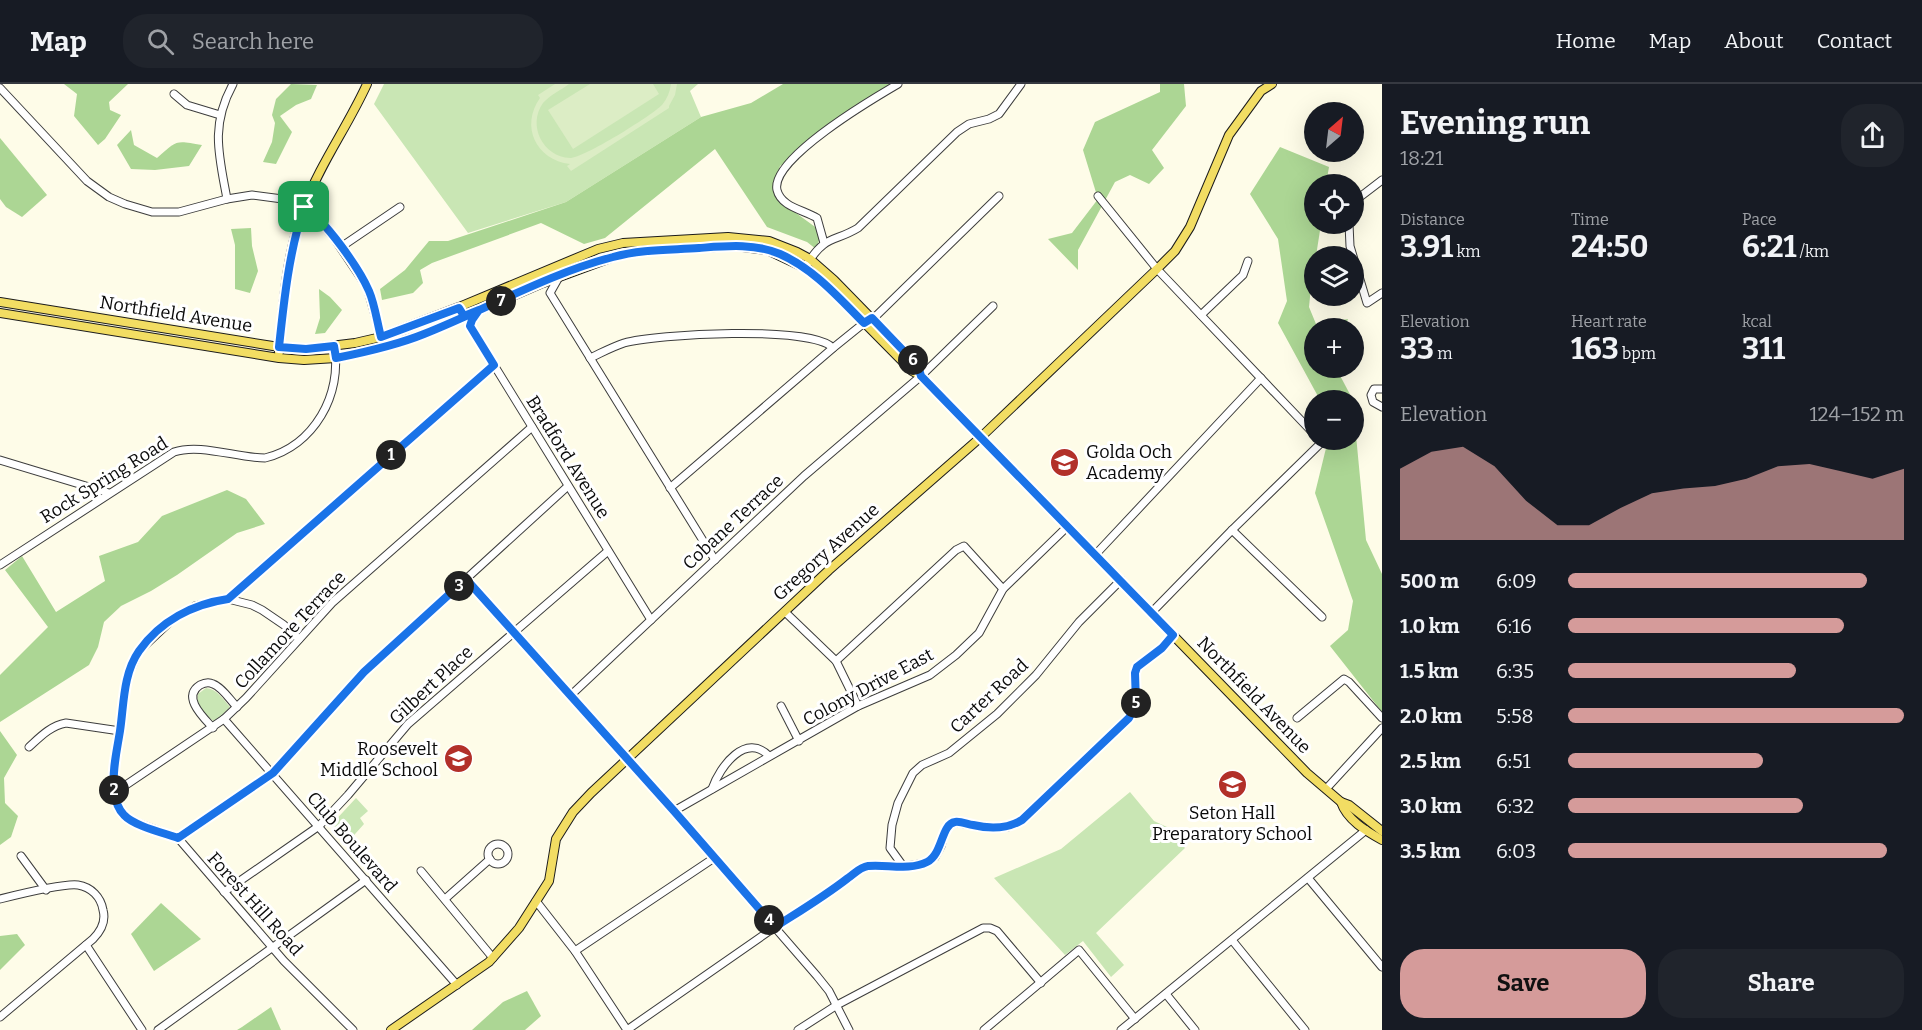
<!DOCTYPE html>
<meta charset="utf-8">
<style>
:root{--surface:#171b24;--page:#20242c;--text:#f1f3f6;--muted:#9ea1a6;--line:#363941;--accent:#d59b9a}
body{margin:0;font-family:Bitter,serif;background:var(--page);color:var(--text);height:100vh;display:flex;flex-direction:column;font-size:22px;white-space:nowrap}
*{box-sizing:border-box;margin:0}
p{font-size:20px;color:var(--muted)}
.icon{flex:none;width:33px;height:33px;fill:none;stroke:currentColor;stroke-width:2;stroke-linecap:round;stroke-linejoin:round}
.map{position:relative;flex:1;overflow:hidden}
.panel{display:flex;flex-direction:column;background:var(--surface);width:540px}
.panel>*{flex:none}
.needle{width:39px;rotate:28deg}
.tools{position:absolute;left:1304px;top:18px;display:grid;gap:12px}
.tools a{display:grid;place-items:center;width:60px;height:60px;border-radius:50%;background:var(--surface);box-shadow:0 6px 24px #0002;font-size:30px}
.pin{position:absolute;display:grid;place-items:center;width:51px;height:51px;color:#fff;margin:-26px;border-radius:12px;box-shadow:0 3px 9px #0006}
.km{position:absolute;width:30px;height:30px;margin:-15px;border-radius:50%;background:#222;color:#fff;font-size:16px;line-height:30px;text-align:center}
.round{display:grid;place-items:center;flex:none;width:63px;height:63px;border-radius:24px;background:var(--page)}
.summary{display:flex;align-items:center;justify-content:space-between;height:102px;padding:0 18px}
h1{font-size:33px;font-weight:700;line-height:45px}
.figures{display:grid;grid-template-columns:repeat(3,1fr);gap:9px;height:102px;padding:6px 18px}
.figures div{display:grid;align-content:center}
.figures b{font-size:30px;font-weight:700}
.figures small{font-size:16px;font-weight:400}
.figures p{font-size:16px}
.chart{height:168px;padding:12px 18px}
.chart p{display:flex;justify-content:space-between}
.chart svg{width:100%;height:108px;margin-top:6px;fill:var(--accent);opacity:.7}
.primary-button{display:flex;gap:12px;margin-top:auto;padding:12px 18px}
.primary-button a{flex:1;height:69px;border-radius:24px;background:var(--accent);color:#111;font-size:24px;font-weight:700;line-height:69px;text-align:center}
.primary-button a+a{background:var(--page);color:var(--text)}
ul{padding:0 18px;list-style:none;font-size:20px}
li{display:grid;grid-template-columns:96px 72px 1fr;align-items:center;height:45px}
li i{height:15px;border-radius:8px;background:var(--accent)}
header{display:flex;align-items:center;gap:36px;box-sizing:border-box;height:84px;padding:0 30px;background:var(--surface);border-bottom:2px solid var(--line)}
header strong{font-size:28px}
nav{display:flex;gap:33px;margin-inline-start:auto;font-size:21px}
.search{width:420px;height:54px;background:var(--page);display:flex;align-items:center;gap:15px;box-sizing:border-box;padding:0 21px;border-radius:24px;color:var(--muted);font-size:22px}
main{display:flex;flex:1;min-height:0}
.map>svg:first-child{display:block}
.green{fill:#c9e6b4}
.forest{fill:#acd694}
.pitch{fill:#dcedc5}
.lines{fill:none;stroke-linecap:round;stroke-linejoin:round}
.minor-casing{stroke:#3d3d3d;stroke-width:9}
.major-casing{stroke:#1b1b1b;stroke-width:10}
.minor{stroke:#fff;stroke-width:7}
.major{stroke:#f2dd63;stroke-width:8}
.route-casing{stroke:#fff;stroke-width:12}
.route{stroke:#1a73e8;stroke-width:8}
.labels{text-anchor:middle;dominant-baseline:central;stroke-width:6;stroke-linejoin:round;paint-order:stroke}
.street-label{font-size:18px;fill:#0a0a0a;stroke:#fff}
.poi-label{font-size:18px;fill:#0a0a0a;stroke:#fff;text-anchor:start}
</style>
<header>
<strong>Map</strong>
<div class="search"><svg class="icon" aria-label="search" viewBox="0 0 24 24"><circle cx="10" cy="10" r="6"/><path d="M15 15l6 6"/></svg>Search here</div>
<nav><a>Home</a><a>Map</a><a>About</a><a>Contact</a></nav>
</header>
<main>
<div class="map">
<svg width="1382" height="946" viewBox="0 0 1382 946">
<rect width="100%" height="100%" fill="#fefce8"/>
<g class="green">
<polygon points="384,0 698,0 690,7 701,33 566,118 468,149 374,20"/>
<path d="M206 604C217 605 223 615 230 623L215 638C206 632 195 622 198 610Z"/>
<polygon points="1130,708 1154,737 1167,743 1185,764 1096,849 1124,881 1111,893 1083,857 1065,871 994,794 1061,765"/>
<polygon points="356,714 368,727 360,734 364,740 347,759 331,741"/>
</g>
<g class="forest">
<polygon points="64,0 128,0 109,18 110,26 121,31 105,55 98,61 74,32 77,10"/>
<polygon points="291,0 317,1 311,15 296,21 280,32 292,48 276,80 263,78 272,58 275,39 272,31 276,15"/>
<polygon points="783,0 898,0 780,82 773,106 777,115 822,148 816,165 807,158 767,143 715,65 605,154 584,160 541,139 432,179 420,186 423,199 413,209 382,216 380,205 405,186 429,157 448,157 566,118 701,33 751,19"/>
<polygon points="1160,0 1184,0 1186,22 1152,66 1164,84 1149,100 1130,91 1115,98 1078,166 1078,186 1048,155 1072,149 1098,115 1083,66 1095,38 1160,8"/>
<path d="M131 46 134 61 157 74C177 56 175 56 202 61L189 82 155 86 131 85 117 61Z"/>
<polygon points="0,54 47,111 22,133 6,123 0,115"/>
<polygon points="1280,63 1329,83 1326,100 1314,100 1314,140 1321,140 1316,172 1314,172 1309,223 1316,240 1348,235 1345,244 1314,244 1314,284 1336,284 1353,316 1320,316 1278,239 1287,217 1278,155 1250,110"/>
<polygon points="251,144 252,162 258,187 250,209 235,205 235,161 231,145"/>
<polygon points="319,205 330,213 342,226 325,249 315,250 320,234"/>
<polygon points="1353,320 1366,456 1382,490 1382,628 1330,562 1348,546 1353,517 1315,409 1328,356 1353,356"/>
<polygon points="227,406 246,415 265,440 237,449 177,491 151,507 121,522 104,538 98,563 89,581 0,638 0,591 48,543 5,486 22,472 56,528 105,497 99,472 138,458 162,432"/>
<polygon points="0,647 17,671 4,694 5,719 18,732 11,753 0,761"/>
<polygon points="161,819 201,855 154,887 131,850"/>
<polygon points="17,850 25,861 0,886 0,852"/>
<polygon points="527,907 541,932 525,946 472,946 503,918"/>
<polygon points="271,923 281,946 237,946 242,943"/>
</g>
<g class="pitch">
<path d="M555 0H569C561 6 550 11 543 19 527 41 543 73 570 74 584 74 651 32 662 21 667 15 670 8 671 0H677L675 11 669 22V24L571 87 567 82 570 80C536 76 520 42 540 14L538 11Z"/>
<polygon points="590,0 653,0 659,10 573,65 548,26"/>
</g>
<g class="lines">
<defs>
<g id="minor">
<polyline points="0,4 87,97 109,113 125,120 152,128 179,128 227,115 252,111 290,116 312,128 334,154 367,203 384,263"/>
<polyline points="174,10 187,21 220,31"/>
<polyline points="1098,112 1157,185 1314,350"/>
<path d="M227 115C219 71 210 42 233 0"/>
<polyline points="1353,123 1356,116 1382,96"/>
<polyline points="1349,140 1350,162 1367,219 1382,209"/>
<path d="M824 159 817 134C804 126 781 123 777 106 770 75 874 14 898 0"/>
<polyline points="341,163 400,123"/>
<path d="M808 179C825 151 835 158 858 144L957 48 969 40 989 35 999 30 1021 0"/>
<polyline points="559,193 550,209 715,476"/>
<polyline points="479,226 472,236 470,242 651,536"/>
<polyline points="1201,231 1243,191 1248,177"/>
<path d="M590 274C601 269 612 263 624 259 655 250 812 241 833 264"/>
<polyline points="1382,305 1374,305 1371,311 1373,318 1382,323"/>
<polyline points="0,376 109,409"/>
<polyline points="670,404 833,264 864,239 877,231 999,112"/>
<polyline points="1232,446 1322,533"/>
<polyline points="1095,471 1261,294"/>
<path d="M0 481 174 368C200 359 237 374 265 374 314 362 343 310 334 262"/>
<polyline points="466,495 674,727 817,892 829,907 849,946"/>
<polyline points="228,515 494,281"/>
<polyline points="785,528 836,577 858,622"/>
<polyline points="1152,528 1232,446 1322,358 1320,356"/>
<polyline points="299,555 284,541 262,526 252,521 228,515 195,522 173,535 139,567 127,594 115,674 114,709 117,721 125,733 135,738 178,754 284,877 353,946"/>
<polyline points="836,577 956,466 964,462 1003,505"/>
<polyline points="570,612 804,392 921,292 993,222"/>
<polyline points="781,622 799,657"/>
<polyline points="1297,634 1344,595 1349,598 1382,634"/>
<polyline points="224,635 457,901"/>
<path d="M213 644C204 634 181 613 200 601 204 599 209 598 213 600 222 603 230 616 237 623"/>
<path d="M29 663C40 653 50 642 66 639L120 647"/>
<path d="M712 705C720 682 746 648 769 672"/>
<polyline points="1326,705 1382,644"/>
<polyline points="114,709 224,635 246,614 333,518 532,343"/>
<polyline points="674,727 858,622 930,591 956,571 979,549 1003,505 1068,442"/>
<polyline points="178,754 273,689 364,588 568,402"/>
<circle cx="498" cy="770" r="10"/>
<polyline points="21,772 46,806"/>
<polyline points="903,782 890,764 892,741 898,719 913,689 922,681 949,669 997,630 1036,591 1079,538 1121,496"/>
<polyline points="421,787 493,874"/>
<polyline points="1308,794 1382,883"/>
<polyline points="224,808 319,742 348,711 408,640 608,467"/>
<path d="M0 815C16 811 64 799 78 801 91 803 101 813 103 826 106 837 101 847 93 855L0 933"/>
<polyline points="445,815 490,775"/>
<polyline points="536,817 575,867 627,946"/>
<polyline points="1232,856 1305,946"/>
<polyline points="86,861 142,946"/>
<polyline points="575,867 714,774"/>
<polyline points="1166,910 1195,946"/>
<polyline points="158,946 366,796"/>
<polyline points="627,946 775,843 826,811 859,785 867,782 900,783 926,779 935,773 941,762 945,748 949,741 954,738 983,743 1008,743 1022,736 1129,634 1134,626 1137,613 1135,589 1137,583 1162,564 1174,551"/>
<polyline points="798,946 837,921 983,844 990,844 997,847 1041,899"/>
<polyline points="984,946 1079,866 1135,935"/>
<polyline points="1121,946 1366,746"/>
</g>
<g id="major">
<polyline points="0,218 279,263 306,265 355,259 381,253 459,223 598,165 623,159 728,153 769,157 797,168 810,175 834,196 918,282 921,292"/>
<polyline points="0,229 279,274 304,276 336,274 370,266 422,251 543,199 616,172 641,167 735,162 767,166 805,184 823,197 912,287 921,292 1307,689 1341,718 1349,721 1382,747"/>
<path d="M279 268C283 220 287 168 304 123 320 80 348 42 367 0"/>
<path d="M1341 718C1347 736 1366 747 1382 756"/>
<polyline points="391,946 489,878 519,844 549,797 556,755 573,728 591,709 829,486 981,353 1157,185 1175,167 1190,143 1229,51 1261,7 1272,0"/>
</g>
</defs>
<use href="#minor" class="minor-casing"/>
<use href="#major" class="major-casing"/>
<use href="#minor" class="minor"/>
<use href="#major" class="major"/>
</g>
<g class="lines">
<defs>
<path id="route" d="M304 123C325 136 359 184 369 207 375 221 377 238 381 253L459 224 464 232 479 226 472 236 470 242 494 281 228 515C193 520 160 537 139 567 123 590 124 620 120 647 117 666 112 686 114 706 115 715 117 724 124 731 134 742 164 749 178 754L273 689 364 588 466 495 674 727 775 843C800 827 825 812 848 794 854 790 860 783 868 782 886 780 909 787 927 778 943 770 941 740 955 738 960 737 967 740 973 741 990 745 1007 745 1022 736L1129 634 1136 620 1135 589 1137 583 1162 564 1173 551 921 292 918 282 872 234 864 239C838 213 814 185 780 170 754 159 726 162 699 164 671 166 641 165 613 173 548 190 487 225 424 250 397 261 366 268 336 274L334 262 306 265 279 263C284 216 289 168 304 123"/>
</defs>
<use href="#route" class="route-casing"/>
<use href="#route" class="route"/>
</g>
<defs>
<symbol id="school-disc" viewBox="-11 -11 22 22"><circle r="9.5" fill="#b23029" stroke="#fff"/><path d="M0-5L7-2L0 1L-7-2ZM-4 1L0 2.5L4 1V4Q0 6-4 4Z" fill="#fff"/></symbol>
</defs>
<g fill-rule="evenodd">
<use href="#school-disc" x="1048" y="362" width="33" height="33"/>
<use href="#school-disc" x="442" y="658" width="33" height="33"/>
<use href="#school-disc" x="1216" y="684" width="33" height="33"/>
</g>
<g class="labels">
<g class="street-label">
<text transform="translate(176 230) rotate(9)">Northfield Avenue</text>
<text transform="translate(568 373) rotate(58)">Bradford Avenue</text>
<text transform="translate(104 396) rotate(-32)">Rock Spring Road</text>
<text transform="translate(733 438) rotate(-43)">Cobane Terrace</text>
<text transform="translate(826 468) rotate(-42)">Gregory Avenue</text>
<text transform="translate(290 546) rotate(-47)">Collamore Terrace</text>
<text transform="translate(431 601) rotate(-43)">Gilbert Place</text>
<text transform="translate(868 603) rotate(-28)">Colony Drive East</text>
<text transform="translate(1254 611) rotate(46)">Northfield Avenue</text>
<text transform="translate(989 612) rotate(-43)">Carter Road</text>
<text transform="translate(352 758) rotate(49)">Club Boulevard</text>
<text transform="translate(255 820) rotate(48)">Forest Hill Road</text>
</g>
<g class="poi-label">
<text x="1086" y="368">Golda Och<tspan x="1086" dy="21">Academy</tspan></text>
<text x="438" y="665" text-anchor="end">Roosevelt<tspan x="438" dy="21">Middle School</tspan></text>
<text x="1232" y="729" text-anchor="middle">Seton Hall<tspan x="1232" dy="21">Preparatory School</tspan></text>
</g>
</g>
</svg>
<div class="tools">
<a><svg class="needle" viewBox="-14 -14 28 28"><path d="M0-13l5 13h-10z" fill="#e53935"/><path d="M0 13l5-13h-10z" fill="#9ea1a6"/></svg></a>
<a><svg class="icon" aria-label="locate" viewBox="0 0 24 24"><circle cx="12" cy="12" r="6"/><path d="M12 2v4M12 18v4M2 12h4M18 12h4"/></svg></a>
<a><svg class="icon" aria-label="layers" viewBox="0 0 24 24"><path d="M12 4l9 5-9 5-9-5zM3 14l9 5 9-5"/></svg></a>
<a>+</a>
<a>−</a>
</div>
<div class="pin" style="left:304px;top:123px;background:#1e9e55"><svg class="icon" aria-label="arrive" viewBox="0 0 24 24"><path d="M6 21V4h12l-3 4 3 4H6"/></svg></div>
<b class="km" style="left:391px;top:371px">1</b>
<b class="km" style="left:114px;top:706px">2</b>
<b class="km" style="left:459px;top:502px">3</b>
<b class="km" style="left:769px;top:836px">4</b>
<b class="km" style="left:1136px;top:619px">5</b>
<b class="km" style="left:913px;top:276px">6</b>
<b class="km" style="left:501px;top:217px">7</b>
</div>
<section class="panel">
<div class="summary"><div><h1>Evening run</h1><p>18:21</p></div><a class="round"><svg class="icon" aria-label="share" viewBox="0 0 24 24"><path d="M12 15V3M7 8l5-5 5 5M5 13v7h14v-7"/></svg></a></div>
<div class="figures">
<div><p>Distance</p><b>3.91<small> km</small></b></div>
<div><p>Time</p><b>24:50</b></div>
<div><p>Pace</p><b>6:21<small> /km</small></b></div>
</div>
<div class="figures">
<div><p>Elevation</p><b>33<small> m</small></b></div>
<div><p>Heart rate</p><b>163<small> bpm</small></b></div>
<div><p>kcal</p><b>311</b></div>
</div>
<div class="chart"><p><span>Elevation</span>124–152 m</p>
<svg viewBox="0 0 160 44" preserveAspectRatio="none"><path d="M0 44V15L10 8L20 6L30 14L40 28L50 38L60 38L70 31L80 25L90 23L100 22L110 19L120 14L130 13L140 16L150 19L160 15V44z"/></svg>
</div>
<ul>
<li><b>500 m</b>6:09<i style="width:89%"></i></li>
<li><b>1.0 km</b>6:16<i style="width:82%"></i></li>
<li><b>1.5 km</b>6:35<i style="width:68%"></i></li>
<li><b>2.0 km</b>5:58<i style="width:100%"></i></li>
<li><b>2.5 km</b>6:51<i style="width:58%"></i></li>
<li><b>3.0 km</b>6:32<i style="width:70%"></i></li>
<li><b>3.5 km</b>6:03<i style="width:95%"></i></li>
</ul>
<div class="primary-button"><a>Save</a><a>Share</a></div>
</section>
</main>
